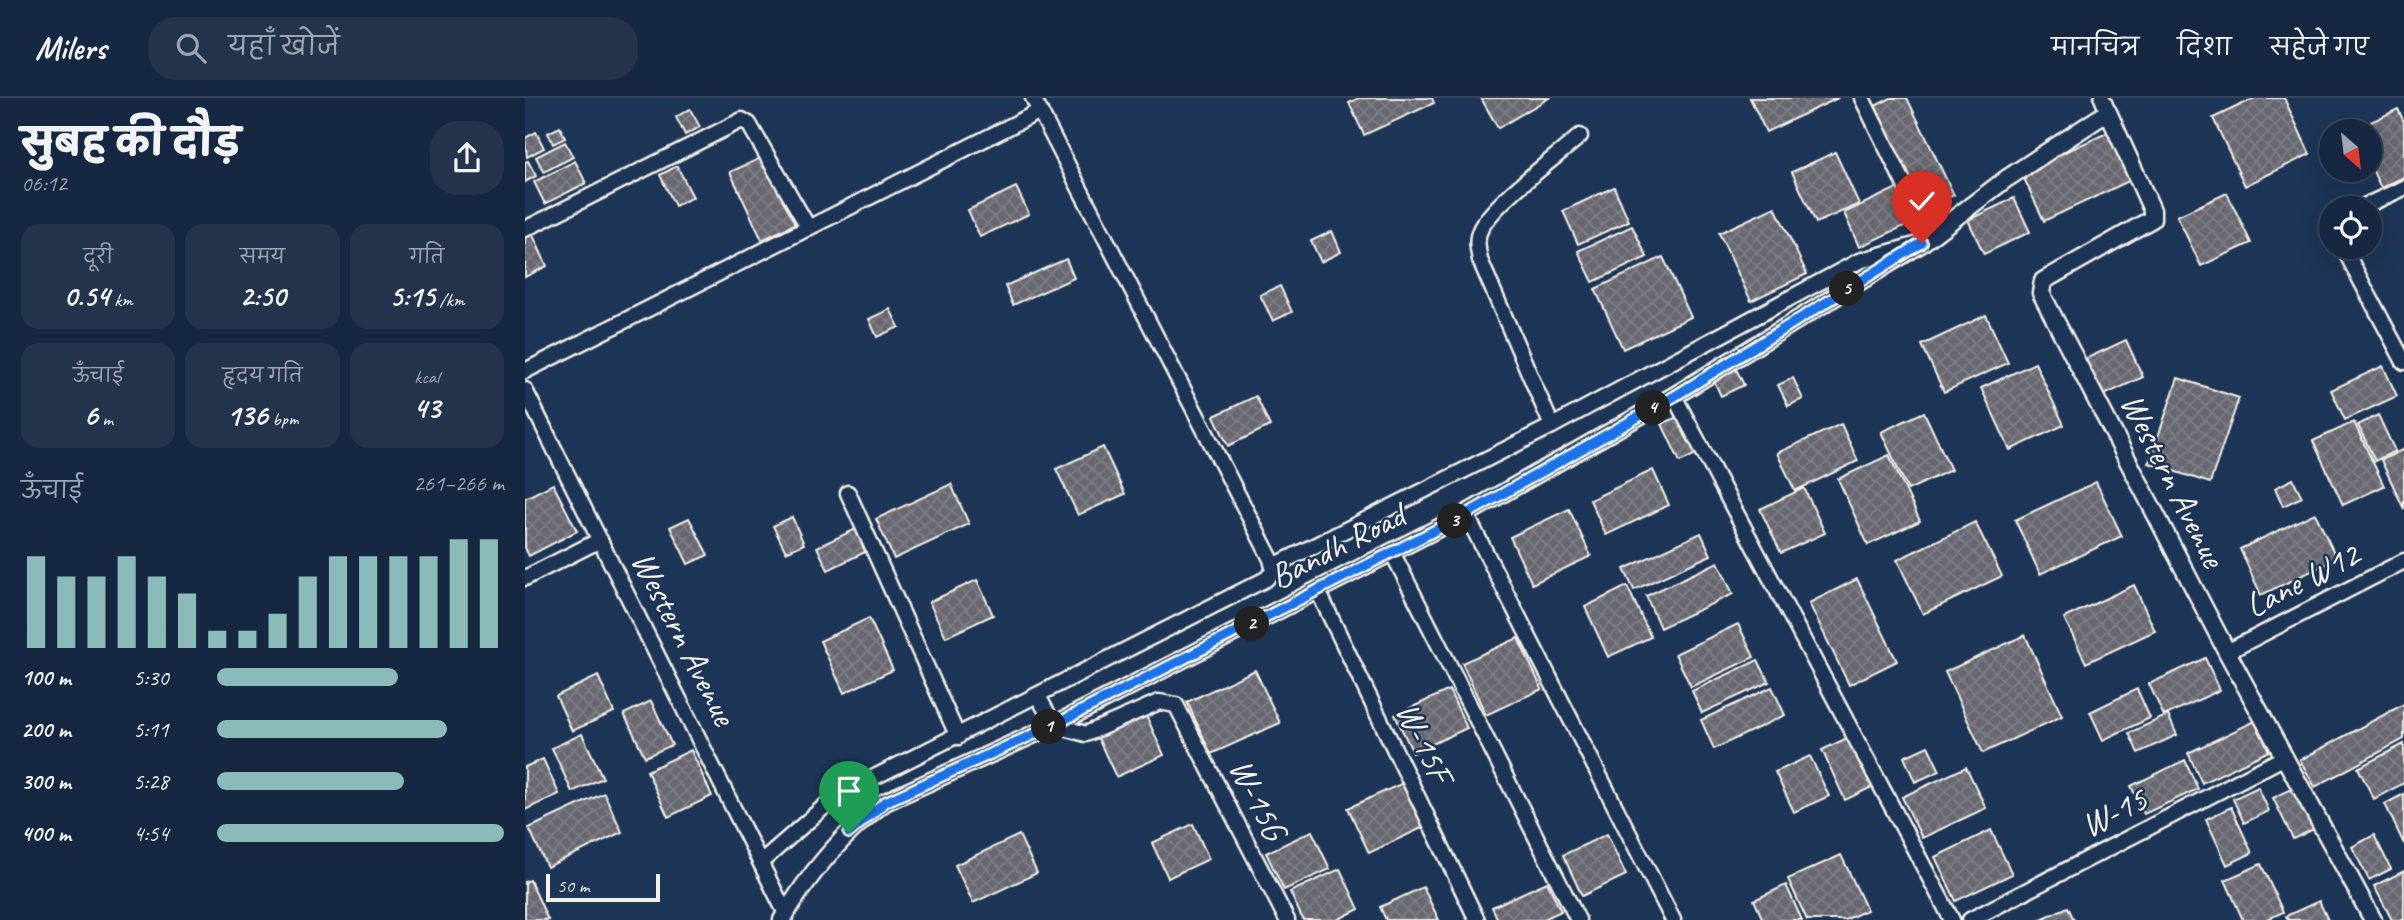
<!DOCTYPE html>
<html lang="hi">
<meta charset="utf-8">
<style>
:root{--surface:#162841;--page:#23344c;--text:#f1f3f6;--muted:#9ea6b1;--line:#35445a;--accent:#8bbbb9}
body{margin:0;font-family:Caveat,"Playpen Sans Deva",sans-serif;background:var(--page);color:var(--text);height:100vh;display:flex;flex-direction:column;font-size:26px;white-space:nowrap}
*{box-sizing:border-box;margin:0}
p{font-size:23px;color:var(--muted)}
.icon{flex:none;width:38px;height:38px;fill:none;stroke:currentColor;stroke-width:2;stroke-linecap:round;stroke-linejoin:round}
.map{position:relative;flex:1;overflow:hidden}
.panel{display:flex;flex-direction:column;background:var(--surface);width:525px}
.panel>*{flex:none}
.needle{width:46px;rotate:152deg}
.fabs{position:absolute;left:1794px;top:21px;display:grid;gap:14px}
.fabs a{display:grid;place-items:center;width:63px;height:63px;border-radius:50%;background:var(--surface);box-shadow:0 7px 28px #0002,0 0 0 2px var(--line);font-size:35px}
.scale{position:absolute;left:21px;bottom:18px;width:114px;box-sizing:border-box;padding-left:7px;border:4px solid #f4f1e8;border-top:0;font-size:19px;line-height:24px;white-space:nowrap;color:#f4f1e8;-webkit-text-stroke:5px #1d3557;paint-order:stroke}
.pin{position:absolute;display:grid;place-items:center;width:60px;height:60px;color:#fff;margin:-72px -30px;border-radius:50% 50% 50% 0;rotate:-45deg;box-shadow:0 0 7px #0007}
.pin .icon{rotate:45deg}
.km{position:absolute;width:35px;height:35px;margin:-18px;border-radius:50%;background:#222;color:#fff;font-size:19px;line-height:35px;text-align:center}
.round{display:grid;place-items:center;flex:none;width:74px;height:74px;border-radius:28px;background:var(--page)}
.headline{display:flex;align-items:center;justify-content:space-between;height:119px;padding:0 21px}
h1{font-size:38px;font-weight:800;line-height:52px}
.figures{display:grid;grid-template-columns:repeat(3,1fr);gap:10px;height:119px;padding:7px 21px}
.figures div{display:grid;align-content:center;border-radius:18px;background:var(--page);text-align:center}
.figures b{font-size:30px;font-weight:800}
.figures small{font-size:19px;font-weight:400}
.figures p{font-size:19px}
.chart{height:196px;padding:14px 21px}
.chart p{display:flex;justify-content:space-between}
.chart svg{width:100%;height:126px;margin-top:7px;stroke:var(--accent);stroke-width:6}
ul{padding:0 21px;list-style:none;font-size:23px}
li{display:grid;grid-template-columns:112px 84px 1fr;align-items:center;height:52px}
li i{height:18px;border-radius:9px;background:var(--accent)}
header{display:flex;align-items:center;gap:42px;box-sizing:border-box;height:98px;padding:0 35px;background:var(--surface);border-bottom:2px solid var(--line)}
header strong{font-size:33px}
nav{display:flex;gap:38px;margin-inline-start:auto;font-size:24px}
.search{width:490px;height:63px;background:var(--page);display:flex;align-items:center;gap:18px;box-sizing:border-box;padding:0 24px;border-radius:28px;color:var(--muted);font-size:26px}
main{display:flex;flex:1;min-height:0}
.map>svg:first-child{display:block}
.building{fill:url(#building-cross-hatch);stroke:#f4f1e8;stroke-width:2}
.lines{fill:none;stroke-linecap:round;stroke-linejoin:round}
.minor-casing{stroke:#f4f1e8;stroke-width:19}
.tertiary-casing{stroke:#f4f1e8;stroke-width:21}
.minor{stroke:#1d3557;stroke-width:14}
.tertiary{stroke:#1d3557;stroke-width:16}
.route-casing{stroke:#fff;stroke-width:14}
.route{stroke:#1a73e8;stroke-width:9}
.labels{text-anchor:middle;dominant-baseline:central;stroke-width:5;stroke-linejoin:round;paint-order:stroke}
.street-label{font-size:35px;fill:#f4f1e8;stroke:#1d3557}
</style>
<header>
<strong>Milers</strong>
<div class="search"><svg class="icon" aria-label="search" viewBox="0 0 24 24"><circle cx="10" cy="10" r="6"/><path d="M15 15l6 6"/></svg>यहाँ खोजें</div>
<nav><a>मानचित्र</a><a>दिशा</a><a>सहेजे गए</a></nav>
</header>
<main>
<section class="panel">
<div class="headline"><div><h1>सुबह की दौड़</h1><p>06:12</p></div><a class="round"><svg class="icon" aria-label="share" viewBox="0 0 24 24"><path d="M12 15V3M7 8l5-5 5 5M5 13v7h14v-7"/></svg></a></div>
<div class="figures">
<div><p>दूरी</p><b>0.54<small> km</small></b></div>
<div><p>समय</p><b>2:50</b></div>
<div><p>गति</p><b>5:15<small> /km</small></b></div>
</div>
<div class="figures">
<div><p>ऊँचाई</p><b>6<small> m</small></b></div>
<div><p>हृदय गति</p><b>136<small> bpm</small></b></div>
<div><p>kcal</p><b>43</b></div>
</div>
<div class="chart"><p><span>ऊँचाई</span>261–266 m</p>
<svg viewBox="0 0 160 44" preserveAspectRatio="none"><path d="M5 44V12M15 44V19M25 44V19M35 44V12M45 44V19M55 44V25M65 44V38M75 44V38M85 44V32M95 44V19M105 44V12M115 44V12M125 44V12M135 44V12M145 44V6M155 44V6"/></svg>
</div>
<ul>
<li><b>100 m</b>5:30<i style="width:63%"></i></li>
<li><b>200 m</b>5:11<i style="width:80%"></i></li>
<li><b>300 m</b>5:28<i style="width:65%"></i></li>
<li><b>400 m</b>4:54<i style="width:100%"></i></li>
</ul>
</section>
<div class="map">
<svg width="1879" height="822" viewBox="0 0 1879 822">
<defs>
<pattern id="building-cross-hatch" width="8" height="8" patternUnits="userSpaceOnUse" patternTransform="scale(1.75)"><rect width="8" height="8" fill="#686771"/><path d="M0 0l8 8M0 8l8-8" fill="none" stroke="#7e7d85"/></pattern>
</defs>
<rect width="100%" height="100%" fill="#1d3557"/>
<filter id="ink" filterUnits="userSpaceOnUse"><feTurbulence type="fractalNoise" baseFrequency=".0143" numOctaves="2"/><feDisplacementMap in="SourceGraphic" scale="14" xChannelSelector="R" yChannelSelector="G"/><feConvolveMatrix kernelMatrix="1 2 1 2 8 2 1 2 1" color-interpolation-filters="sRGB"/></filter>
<g filter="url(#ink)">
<g class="building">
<polygon points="834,0 907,0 909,5 839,37 824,5"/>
<polygon points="956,0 1024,0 973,30"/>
<polygon points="1225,0 1313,0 1241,34"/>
<polygon points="1366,0 1382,0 1429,97 1398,112 1348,9"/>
<polygon points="1730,0 1759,0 1785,56 1720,88 1688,20"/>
<polygon points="165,11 175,29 160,37 151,19"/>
<polygon points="1873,11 1879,24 1879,79 1856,90 1844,65 1844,33 1829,32"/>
<polygon points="35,29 40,40 28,46 23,35"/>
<polygon points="11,34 19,50 2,59 0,40"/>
<polygon points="1584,34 1606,82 1519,123 1496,74"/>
<polygon points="40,44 48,59 19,74 11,59"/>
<polygon points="1310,54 1334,106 1291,125 1267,74"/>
<polygon points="238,59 270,126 237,142 205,74"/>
<polygon points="3,63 11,78 0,84 0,64"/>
<polygon points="50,63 61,85 20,106 9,84"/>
<polygon points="152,68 168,99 150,108 135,77"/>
<polygon points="491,89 504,116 455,139 443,112"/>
<polygon points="1089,89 1104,123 1053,146 1038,113"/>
<polygon points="1374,89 1390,123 1334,149 1319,115"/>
<polygon points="1702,95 1726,145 1676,168 1652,118"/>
<polygon points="1489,100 1505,134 1459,156 1443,122"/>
<polygon points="1250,109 1282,176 1226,203 1194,135"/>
<polygon points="1107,128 1122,159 1068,184 1053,153"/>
<polygon points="807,133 816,154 796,164 786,143"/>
<polygon points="7,135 22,168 0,179 0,138"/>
<polygon points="1138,159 1166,219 1098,251 1070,191"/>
<polygon points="541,161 549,180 488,207 480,188"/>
<polygon points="755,188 767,214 748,223 735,197"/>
<polygon points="365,211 374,229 352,239 344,221"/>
<polygon points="1461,217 1483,265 1419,294 1397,247"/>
<polygon points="1601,242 1618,279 1575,299 1558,262"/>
<polygon points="1510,265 1539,327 1485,352 1456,290"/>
<polygon points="1858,268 1872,298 1820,322 1806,292"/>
<polygon points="1211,271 1219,287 1196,298 1188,281"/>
<polygon points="1268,280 1278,301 1263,308 1253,287"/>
<polygon points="1653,280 1714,300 1685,385 1624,365"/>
<polygon points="731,298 745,328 703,348 689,318"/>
<polygon points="1399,314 1426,372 1383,392 1356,334"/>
<polygon points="1853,317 1870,353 1850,363 1833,327"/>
<polygon points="1154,318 1171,356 1155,364 1137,326"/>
<polygon points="1829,324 1859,388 1818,407 1788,343"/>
<polygon points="1316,326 1333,363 1270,393 1252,355"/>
<polygon points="578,349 600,396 553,417 531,371"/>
<polygon points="1879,351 1879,411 1856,362"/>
<polygon points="1364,357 1395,423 1343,447 1313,381"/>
<polygon points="1128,372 1144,407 1081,437 1065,402"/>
<polygon points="1768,381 1777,399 1758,408 1750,390"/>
<polygon points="1571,384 1597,438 1515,476 1490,422"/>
<polygon points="28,386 52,433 4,458 0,450 0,400"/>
<polygon points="426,386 444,426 369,461 351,421"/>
<polygon points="1279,390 1300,435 1256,455 1235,411"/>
<polygon points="1044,411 1066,458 1007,486 985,439"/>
<polygon points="1790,415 1812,461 1736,497 1715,451"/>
<polygon points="267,419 279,446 261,454 248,428"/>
<polygon points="164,420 183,457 163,466 145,429"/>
<polygon points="1450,424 1477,478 1398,516 1372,462"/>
<polygon points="331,431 342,453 303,472 292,449"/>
<polygon points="1176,435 1186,457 1109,492 1099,471"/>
<polygon points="1193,464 1208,496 1135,530 1121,498"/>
<polygon points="1332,481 1372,563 1324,587 1284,505"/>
<polygon points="452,482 468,517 421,539 404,504"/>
<polygon points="1609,487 1630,533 1561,565 1539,520"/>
<polygon points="1102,488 1126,539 1083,559 1060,509"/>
<polygon points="344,520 368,572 319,595 295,543"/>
<polygon points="1213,526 1229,559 1166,589 1150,556"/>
<polygon points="1500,537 1537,618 1458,655 1420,574"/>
<polygon points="993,540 1017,591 961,617 937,565"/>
<polygon points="1680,560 1695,592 1639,618 1624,586"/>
<polygon points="1233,562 1244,584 1177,615 1167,593"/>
<polygon points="730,572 755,625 686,656 662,604"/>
<polygon points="73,578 89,614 47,633 31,598"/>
<polygon points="1247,589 1260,617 1189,651 1176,622"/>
<polygon points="1612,591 1625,620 1578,642 1565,614"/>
<polygon points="924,592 942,630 888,655 870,617"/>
<polygon points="126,603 147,647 120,659 99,616"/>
<polygon points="1879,606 1879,641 1790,689 1775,662"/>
<polygon points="619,613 639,657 591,679 571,636"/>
<polygon points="1643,617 1652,637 1613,655 1604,635"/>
<polygon points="1730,623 1744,653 1677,685 1663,655"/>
<polygon points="57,636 78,680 47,694 27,650"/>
<polygon points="1326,638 1349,688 1320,702 1297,652"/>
<polygon points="1879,646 1879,685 1849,701 1833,670"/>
<polygon points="1403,648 1415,673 1390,684 1379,659"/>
<polygon points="166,652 187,698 143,719 122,673"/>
<polygon points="1285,658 1304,698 1269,714 1250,674"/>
<polygon points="18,661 34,696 0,712 0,669"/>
<polygon points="1660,662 1673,691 1619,716 1606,688"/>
<polygon points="1441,669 1461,710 1397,740 1377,699"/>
<polygon points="880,684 901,728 844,755 823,710"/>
<polygon points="1733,689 1744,713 1719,725 1708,701"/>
<polygon points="1771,689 1791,730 1768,741 1748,700"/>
<polygon points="79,695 97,734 22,769 4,730"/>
<polygon points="1879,696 1879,746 1860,706"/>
<polygon points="1706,709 1727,755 1702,767 1681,721"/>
<polygon points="668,726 684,761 643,780 627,745"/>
<polygon points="1466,732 1487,776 1431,803 1410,759"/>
<polygon points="787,733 805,771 759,792 741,755"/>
<polygon points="1082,736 1101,777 1057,798 1038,757"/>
<polygon points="494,737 512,775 448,805 430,767"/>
<polygon points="1849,737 1866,771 1844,782 1827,749"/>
<polygon points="1316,757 1342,812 1320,822 1282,822 1263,781"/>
<polygon points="1736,766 1758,814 1741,822 1718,822 1700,782"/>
<polygon points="815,771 834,811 812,822 778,822 765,794"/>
<polygon points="1879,773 1879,822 1867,822 1849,788"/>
<polygon points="5,782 23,822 0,822 0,784"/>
<polygon points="1022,784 1036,813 1017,822 973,822 967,809"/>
<polygon points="1261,787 1277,822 1238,822 1229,802"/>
<polygon points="898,789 914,822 861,822 855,809"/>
<polygon points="1794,803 1803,822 1763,822 1761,818"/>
<polygon points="1543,809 1549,822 1514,822"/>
</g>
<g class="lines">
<defs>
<g id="minor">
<polyline points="1577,0 1583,14"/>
<polyline points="1835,110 1879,90"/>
<polyline points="0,131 217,22 224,26 283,129"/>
<polyline points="1818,149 1879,264"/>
<polyline points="0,273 515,13"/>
<polyline points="0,292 261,816"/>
<polyline points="1149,298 1427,822"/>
<path d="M1027 328 955 162C953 151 950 141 956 130 972 102 1029 61 1055 38"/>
<polyline points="323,395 433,639"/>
<polyline points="941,416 1148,822"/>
<polyline points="868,456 1053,822"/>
<polyline points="749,468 1027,328 1334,163 1397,145 1401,136 1399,126 1337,0"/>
<polyline points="0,480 75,442"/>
<polyline points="793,493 952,822"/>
<polyline points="1702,554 1879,463"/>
<polyline points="513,598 529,627 561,636 634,604 651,607 762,822"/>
<polyline points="236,764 300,708 324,692 741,481 749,473 746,461 508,0"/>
<polyline points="1445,822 1760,659"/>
</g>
<path id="tertiary" d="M257 822C282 778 319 734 360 704L529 627 941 416 1149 298 1397 145 1481 81 1583 14 1627 112V121L1518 183 1516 195 1702 554 1848 822"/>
</defs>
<use href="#minor" class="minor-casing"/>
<use href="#tertiary" class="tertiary-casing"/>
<use href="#minor" class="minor"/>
<use href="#tertiary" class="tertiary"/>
</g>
</g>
<g class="lines" filter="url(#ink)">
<defs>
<polyline id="route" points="324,735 360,704 529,627 942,416 1150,298 1397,145"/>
</defs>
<use href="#route" class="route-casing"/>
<use href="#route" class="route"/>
</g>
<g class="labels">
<g class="street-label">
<text transform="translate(1648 382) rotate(63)">Western Avenue</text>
<text transform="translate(812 448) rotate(-27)">Bandh Road</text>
<text transform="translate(1777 482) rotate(-27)">Lane W12</text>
<text transform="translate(159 540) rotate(63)">Western Avenue</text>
<text transform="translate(899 644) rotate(64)">W-15F</text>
<text transform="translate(733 701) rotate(63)">W-15G</text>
<text transform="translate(1589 714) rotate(-27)">W-15</text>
</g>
</g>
</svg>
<div class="fabs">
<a><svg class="needle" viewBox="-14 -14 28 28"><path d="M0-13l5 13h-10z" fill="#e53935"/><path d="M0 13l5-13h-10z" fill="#9ea6b1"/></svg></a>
<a><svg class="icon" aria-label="locate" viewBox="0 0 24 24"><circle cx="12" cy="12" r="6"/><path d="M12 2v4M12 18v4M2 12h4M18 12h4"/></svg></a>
</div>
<div class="scale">50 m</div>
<div class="pin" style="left:324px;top:735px;background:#1e9e55"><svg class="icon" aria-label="arrive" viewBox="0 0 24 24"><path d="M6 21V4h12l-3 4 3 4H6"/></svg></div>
<div class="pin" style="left:1397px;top:145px;background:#d93025"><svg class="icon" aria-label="check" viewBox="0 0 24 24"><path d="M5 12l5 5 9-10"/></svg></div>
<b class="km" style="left:524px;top:629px">1</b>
<b class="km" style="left:727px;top:526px">2</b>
<b class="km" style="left:930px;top:423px">3</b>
<b class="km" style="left:1128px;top:310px">4</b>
<b class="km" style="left:1322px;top:191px">5</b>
</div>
</main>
